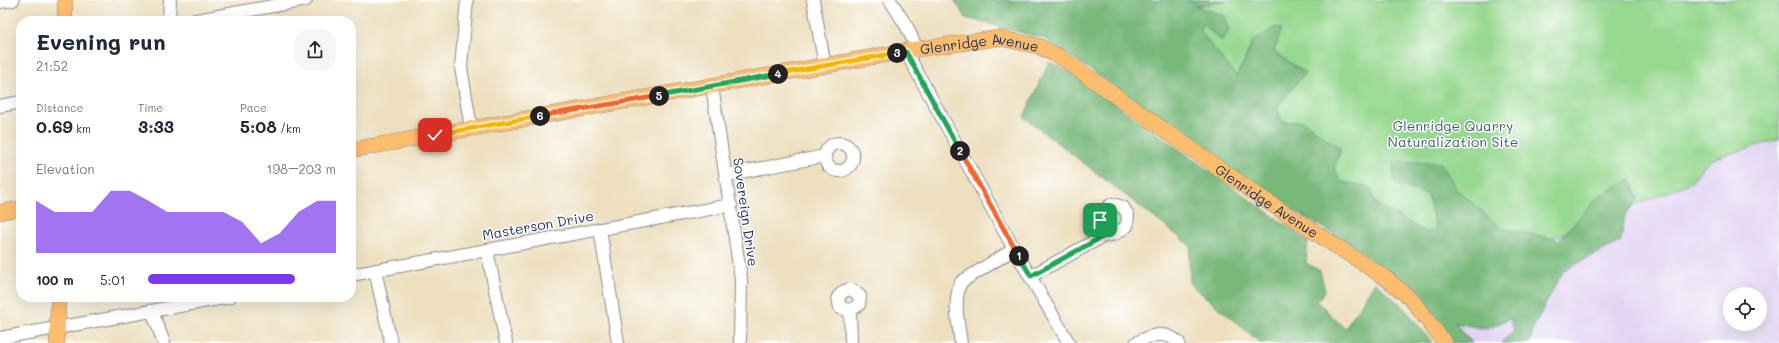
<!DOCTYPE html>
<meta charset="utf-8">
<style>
:root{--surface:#fff;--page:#f6f6f7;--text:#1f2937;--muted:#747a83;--accent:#7c3aed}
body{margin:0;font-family:Mali,sans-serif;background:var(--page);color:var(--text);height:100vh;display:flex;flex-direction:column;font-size:15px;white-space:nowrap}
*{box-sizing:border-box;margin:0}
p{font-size:13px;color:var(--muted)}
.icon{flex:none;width:22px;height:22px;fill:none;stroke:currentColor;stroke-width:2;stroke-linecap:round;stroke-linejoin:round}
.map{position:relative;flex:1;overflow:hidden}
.side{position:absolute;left:16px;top:16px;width:340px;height:286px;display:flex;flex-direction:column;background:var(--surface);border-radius:16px;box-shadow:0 4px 16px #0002}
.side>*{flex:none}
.buttons{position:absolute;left:1723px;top:287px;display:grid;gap:8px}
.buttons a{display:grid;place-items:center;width:44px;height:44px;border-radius:50%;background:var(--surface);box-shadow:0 4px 16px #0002;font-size:20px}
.pin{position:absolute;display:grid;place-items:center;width:34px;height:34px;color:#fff;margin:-17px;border-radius:8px;box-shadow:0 2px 6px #0006}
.km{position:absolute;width:20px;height:20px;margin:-10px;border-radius:50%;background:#222;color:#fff;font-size:11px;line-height:20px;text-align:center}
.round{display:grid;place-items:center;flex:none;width:42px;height:42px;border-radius:16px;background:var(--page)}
.overview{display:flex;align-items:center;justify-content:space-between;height:68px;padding:0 20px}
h1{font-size:22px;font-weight:800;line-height:30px}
.stats{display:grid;grid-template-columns:repeat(3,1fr);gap:6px;height:68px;padding:4px 20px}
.stats div{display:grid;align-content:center}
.stats b{font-size:17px;font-weight:800}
.stats small{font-size:11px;font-weight:400}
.stats p{font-size:11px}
.chart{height:112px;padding:8px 20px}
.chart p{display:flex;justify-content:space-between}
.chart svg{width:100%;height:72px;margin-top:4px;fill:var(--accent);opacity:.7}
ul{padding:0 20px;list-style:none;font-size:13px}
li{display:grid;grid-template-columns:64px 48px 1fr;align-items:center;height:30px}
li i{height:10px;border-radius:5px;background:var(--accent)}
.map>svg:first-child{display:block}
.built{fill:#e2d4f3;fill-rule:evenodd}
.green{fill:#96d88f;stroke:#588476}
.forest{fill:#78b87a;stroke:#4a746c}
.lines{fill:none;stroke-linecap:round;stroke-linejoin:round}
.minor-casing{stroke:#84888e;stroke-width:14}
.major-casing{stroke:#84888e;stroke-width:16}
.minor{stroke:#fff;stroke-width:12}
.major{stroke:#fcbd6e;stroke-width:15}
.split-1-casing{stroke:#fff;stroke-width:8}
.split-2-casing{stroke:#fff;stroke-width:8}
.split-3-casing{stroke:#fff;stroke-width:8}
.split-4-casing{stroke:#fff;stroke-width:8}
.split-5-casing{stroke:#fff;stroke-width:8}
.split-6-casing{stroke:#fff;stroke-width:8}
.split-7-casing{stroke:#fff;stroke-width:8}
.split-1{stroke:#22a559;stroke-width:5}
.split-2{stroke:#f0652b;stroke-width:5}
.split-3{stroke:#22a559;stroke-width:5}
.split-4{stroke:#f5b400;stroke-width:5}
.split-5{stroke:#22a559;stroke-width:5}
.split-6{stroke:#f0652b;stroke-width:5}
.split-7{stroke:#f5b400;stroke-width:5}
.labels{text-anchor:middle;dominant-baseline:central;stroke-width:3;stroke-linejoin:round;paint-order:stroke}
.street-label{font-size:14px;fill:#1b2f5e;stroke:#fff}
.park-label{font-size:14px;fill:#40626d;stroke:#fff}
</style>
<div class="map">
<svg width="1779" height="343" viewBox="0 0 1779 343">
<rect width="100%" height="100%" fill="#fff"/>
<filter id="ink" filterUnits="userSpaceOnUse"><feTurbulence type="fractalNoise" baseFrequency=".025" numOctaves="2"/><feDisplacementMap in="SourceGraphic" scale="8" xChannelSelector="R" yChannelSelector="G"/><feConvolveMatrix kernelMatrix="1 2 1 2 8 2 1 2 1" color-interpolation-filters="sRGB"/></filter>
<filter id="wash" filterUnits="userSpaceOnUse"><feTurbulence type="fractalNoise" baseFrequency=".012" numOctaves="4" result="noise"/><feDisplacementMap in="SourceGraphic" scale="16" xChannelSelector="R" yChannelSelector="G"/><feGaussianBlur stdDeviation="0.9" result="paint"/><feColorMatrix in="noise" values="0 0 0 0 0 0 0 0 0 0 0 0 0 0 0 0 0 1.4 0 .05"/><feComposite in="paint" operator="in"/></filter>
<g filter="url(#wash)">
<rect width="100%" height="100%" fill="#eee0bf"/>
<path class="built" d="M1779 139V343H1454L1417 292 1690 183 1709 160ZM1730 294H1760V324H1730Z"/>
<polygon class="green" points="1188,0 1779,0 1779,139 1709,160 1690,183 1417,292 1155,5"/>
<g class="forest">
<polygon points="954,0 1228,0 1196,6 1225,16 1229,30 1222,41 1202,24 1200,31 1236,76 1243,64 1252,42 1276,27 1282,29 1274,51 1305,73 1277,107 1282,122 1303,121 1341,149 1334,168 1341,182 1370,187 1375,203 1425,232 1436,231 1428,195 1394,183 1393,162 1441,163 1456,189 1501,228 1559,240 1599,196 1631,179 1638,199 1624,218 1621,241 1563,271 1533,328 1530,343 1501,343 1514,331 1510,318 1488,329 1455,323 1472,343 1450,343 1415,293 1352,245 1269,196 1151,111 1045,39 966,18"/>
<polygon points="1049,62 1072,73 1308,241 1306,263 1320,271 1325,291 1317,301 1345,329 1375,282 1403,307 1433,343 1261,343 1190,284 1189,258 1191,246 1024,117"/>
</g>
</g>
<g filter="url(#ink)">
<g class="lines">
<defs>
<g id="minor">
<polyline points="467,0 461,67 471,128"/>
<polyline points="813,0 825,66"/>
<polyline points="890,0 907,27 917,49"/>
<polyline points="0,2 13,0"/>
<polyline points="169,21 170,0"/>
<polyline points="191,21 306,0"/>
<polyline points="906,52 1014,249 1069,343"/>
<polyline points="712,86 741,279 740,343"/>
<polyline points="0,106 21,102"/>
<circle cx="839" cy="157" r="14"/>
<polyline points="726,175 825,156"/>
<polyline points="600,229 618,343"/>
<polyline points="487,250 506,343"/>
<polyline points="375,270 391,343"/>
<polyline points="351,275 731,205"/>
<path d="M1031 276 1102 237 1115 234 1127 226 1128 215 1123 207 1112 204C1097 215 1100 221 1102 237"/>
<polygon points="851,289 860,296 859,305 850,310 840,308 838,297 844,291"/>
<polyline points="850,310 851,343"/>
<polyline points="152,311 164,343"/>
<polyline points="0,338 230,297"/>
<path d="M961 343C958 323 953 301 961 282L1014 249"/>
<path d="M1136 343C1150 335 1166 330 1179 343"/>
</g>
<g id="major">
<polyline points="65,21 65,0"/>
<path id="s1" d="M351 150 917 49 999 38 1038 46 1060 57 1256 194 1387 279 1411 299 1445 343"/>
<polyline points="0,212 21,208"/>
<polyline points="57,343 58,297"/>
</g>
</defs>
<use href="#minor" class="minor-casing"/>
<use href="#major" class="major-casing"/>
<use href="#minor" class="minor"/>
<use href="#major" class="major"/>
</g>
</g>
<g class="lines" filter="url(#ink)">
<defs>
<polyline id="split-1" points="1019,256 1031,276 1102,237 1100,220"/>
<polyline id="split-2" points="960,151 1019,256"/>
<polyline id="split-3" points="897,53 906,52 960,151"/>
<polyline id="split-4" points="778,74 897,53"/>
<polyline id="split-5" points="659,96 778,74"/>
<polyline id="split-6" points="540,116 659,96"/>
<polyline id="split-7" points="435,135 540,116"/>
</defs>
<use href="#split-1" class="split-1-casing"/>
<use href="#split-2" class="split-2-casing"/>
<use href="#split-3" class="split-3-casing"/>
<use href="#split-4" class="split-4-casing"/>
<use href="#split-5" class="split-5-casing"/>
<use href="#split-6" class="split-6-casing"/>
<use href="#split-7" class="split-7-casing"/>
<use href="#split-1" class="split-1"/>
<use href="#split-2" class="split-2"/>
<use href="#split-3" class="split-3"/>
<use href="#split-4" class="split-4"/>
<use href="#split-5" class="split-5"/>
<use href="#split-6" class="split-6"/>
<use href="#split-7" class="split-7"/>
</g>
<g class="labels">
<g class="street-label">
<text stroke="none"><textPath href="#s1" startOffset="638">Glenridge Avenue</textPath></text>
<text stroke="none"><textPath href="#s1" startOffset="974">Glenridge Avenue</textPath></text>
<text transform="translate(746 212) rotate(82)">Sovereign Drive</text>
<text transform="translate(538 225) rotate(-10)">Masterson Drive</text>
</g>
<g class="park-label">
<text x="1453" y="125">Glenridge Quarry<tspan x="1453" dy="16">Naturalization Site</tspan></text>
</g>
</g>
</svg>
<div class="buttons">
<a><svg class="icon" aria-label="locate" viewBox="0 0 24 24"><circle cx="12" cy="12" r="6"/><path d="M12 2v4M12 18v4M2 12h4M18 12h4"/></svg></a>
</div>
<div class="pin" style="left:1100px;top:220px;background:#1e9e55"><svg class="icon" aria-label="arrive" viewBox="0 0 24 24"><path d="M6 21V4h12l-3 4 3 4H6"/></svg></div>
<div class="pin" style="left:435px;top:135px;background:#d93025"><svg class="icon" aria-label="check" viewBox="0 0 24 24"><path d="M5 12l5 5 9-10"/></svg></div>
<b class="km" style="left:1019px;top:256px">1</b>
<b class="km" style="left:960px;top:151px">2</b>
<b class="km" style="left:897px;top:53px">3</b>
<b class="km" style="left:778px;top:74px">4</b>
<b class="km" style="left:659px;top:96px">5</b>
<b class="km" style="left:540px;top:116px">6</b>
<section class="side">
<div class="overview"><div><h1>Evening run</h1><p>21:52</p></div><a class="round"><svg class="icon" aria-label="share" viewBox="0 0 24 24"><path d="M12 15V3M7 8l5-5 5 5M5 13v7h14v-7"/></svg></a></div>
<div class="stats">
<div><p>Distance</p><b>0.69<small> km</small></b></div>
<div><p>Time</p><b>3:33</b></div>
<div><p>Pace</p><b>5:08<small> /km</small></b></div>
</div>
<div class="chart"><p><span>Elevation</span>198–203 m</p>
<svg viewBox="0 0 160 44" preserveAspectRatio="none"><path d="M0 44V12L10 19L20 19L30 19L40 6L50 6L60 12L70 19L80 19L90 19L100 19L110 25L120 38L130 32L140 19L150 12L160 12V44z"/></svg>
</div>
<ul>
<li><b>100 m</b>5:01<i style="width:78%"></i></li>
</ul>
</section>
</div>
